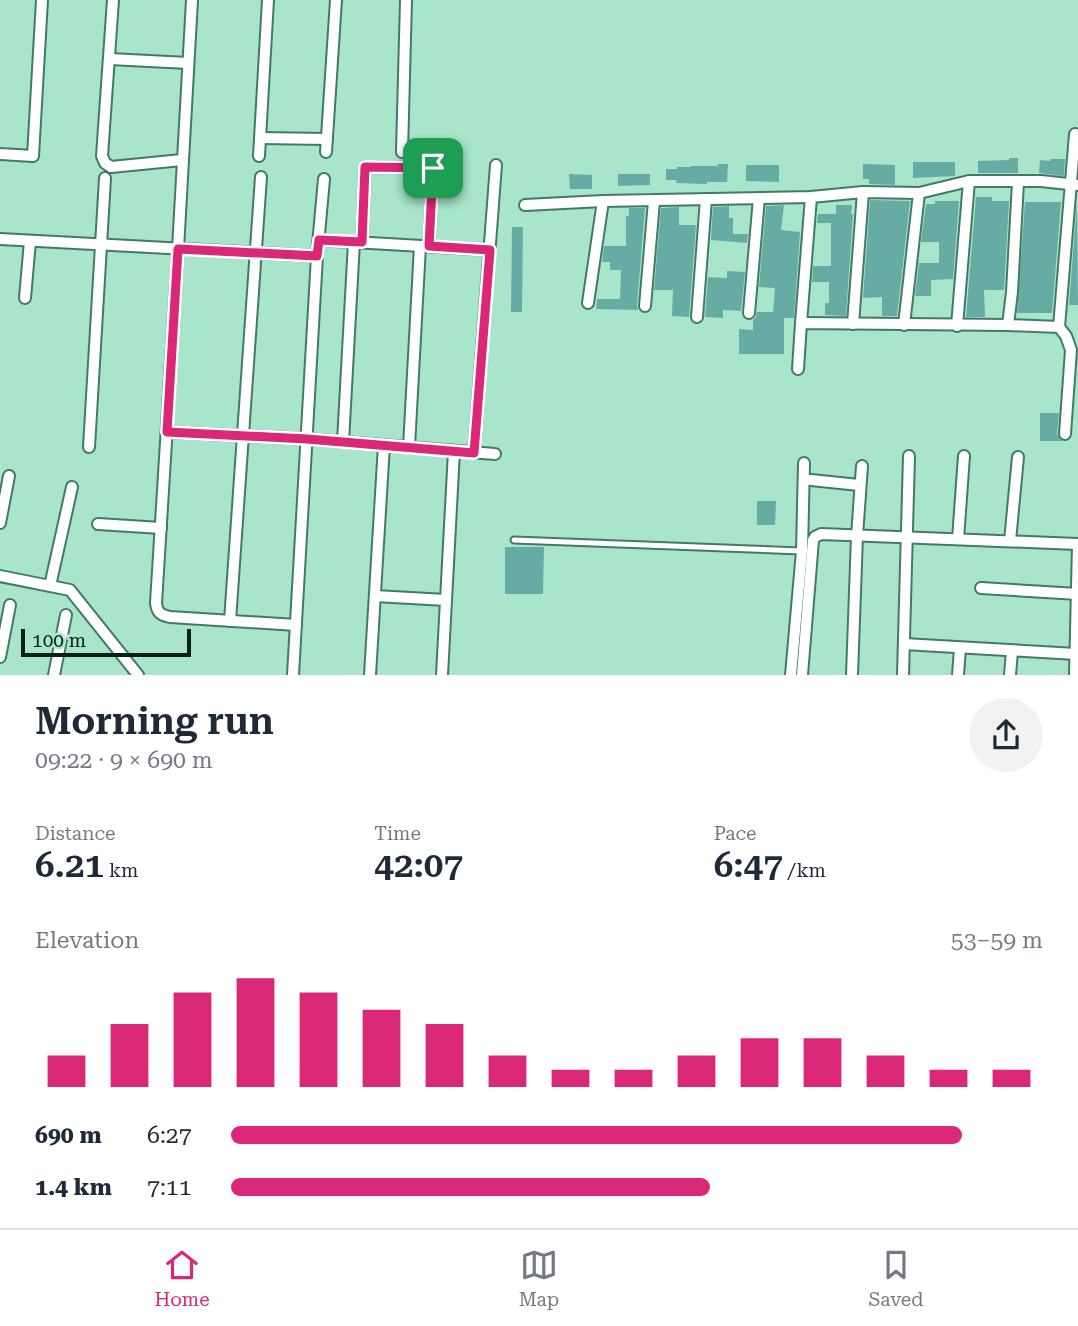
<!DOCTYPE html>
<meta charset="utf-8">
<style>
:root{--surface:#fff;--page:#f2f2f3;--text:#1f2937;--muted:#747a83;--line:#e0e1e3;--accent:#db2777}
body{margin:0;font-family:"Roboto Serif",serif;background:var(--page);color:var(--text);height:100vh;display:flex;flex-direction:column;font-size:26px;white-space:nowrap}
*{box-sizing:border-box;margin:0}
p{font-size:23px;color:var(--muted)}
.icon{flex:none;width:38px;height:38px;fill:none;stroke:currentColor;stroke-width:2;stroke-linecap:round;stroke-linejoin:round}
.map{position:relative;height:675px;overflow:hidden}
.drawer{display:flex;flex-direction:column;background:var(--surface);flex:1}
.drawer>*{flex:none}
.scale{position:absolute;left:21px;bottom:18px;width:170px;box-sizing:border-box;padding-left:7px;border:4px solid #082017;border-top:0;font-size:19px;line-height:24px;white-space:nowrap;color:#082017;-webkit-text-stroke:5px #a8e5ca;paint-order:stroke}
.pin{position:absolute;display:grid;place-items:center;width:60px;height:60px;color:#fff;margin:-30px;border-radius:14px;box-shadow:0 4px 10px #0006}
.round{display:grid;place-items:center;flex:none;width:74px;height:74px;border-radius:37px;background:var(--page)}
.overview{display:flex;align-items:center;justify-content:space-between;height:119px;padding:0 35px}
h1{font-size:38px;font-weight:600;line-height:52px}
.stats{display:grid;grid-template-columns:repeat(3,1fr);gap:10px;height:119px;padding:7px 35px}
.stats div{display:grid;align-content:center}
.stats b{font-size:35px;font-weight:600}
.stats small{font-size:19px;font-weight:400}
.stats p{font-size:19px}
.chart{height:196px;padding:14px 35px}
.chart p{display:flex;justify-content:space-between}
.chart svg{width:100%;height:126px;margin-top:7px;stroke:var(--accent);stroke-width:6}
ul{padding:0 35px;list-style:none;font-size:23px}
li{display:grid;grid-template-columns:112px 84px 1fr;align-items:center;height:52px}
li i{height:18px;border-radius:9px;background:var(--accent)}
.tab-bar{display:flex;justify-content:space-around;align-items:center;height:98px;border-top:2px solid var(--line);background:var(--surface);font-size:19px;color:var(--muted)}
.tab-bar a{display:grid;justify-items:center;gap:4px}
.tab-bar .current{color:var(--accent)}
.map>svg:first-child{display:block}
.building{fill:#67aca4}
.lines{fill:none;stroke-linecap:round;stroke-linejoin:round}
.service-casing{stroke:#427b64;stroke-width:9}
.minor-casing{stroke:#427b64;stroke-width:14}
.service{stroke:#fff;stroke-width:5}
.minor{stroke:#fff;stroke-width:10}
.route-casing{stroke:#fff;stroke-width:14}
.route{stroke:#db2777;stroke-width:9}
</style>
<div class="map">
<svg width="1078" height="675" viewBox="0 0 1078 675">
<rect width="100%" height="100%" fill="#a8e5ca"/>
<g class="building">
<polygon points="1009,158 1018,158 1018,173 978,173 978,161 1009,160"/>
<polygon points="1050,159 1065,159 1064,176 1039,173 1040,160 1050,161"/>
<polygon points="913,162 955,162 955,176 913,178"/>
<polygon points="718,164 728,164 727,182 707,182 707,184 676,183 677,180 666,180 666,169 677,169 677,167 691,167 691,166 718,166"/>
<polygon points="863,164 895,165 895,185 869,184 869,179 863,179"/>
<polygon points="746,165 779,165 779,182 746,181"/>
<polygon points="569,174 592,175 592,189 570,189"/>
<polygon points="618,174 650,174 650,185 618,186"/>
<polygon points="976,197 992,197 992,201 1009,201 1004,290 984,290 985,317 966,317"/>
<polygon points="870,200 910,201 897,316 882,316 882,297 863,298"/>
<polygon points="935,201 959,201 953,279 931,280 931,296 915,296 919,263 939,263 939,242 921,242 926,204 935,204"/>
<polygon points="1025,202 1061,202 1052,313 1017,313"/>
<polygon points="1077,202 1078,305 1069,305"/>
<polygon points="784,205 781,230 800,232 794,318 784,318 784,354 739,354 739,329 753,330 753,320 756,317 757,312 773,312 775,288 759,287 766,206"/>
<polygon points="836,205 852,205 851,214 853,214 846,316 825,315 825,303 829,303 829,282 812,282 813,266 831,266 831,223 817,223 818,214 836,214"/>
<polygon points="729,206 729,218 733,218 733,234 748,234 747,243 711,240 713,207"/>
<polygon points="679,207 679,225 696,225 689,317 672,316 673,290 654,290 661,208"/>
<polygon points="629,208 645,208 637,305 638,310 596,309 597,299 620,299 621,270 610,270 610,262 602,262 604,246 626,246 626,216 629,216"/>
<polygon points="512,227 523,227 522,312 511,312"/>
<polygon points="727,271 745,272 741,311 723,310 723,318 705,317 708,277 727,278"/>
<polygon points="1040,413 1059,413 1057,434 1062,441 1040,441"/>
<polygon points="757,501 776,501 775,525 757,525"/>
<polygon points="505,547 544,547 543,594 505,594"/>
</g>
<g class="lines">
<defs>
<polyline id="service" points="514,540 801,551"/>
<g id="minor">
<polyline points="113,0 102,156 105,163 111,167 182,160"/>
<path d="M192 0 178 249 156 603C157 613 161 615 170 617L296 625"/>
<polyline points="110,59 188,63"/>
<polyline points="260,138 327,139"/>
<polyline points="326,152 336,0"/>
<polyline points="402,152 406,0"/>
<polyline points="0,154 33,156 42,0"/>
<polyline points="259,156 268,0"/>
<polyline points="525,205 603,201 811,197 863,192 919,193 969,181 1041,181 1078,185"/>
<polyline points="0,239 317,256"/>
<polyline points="319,240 490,250"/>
<polyline points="362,242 365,167 433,168 429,246"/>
<polyline points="25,298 30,241"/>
<polyline points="588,303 603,201"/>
<polyline points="645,306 654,201"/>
<polyline points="749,313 759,198"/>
<polyline points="697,317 706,199"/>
<polyline points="801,323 811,197"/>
<polyline points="853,324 863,192"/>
<polyline points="904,325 919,193"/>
<polyline points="1008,325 1012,292 1018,182"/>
<polyline points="957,326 969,181"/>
<polyline points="1059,327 1075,134"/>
<polyline points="798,369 801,323 1008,325 1059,327 1066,336 1071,350 1065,434"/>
<polyline points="167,432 307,439 495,454"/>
<polyline points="343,442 354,242"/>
<polyline points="89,447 105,178"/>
<polyline points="409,447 420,246"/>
<polyline points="474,453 496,165"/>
<polyline points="811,480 859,485"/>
<polyline points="0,523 9,476"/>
<polyline points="98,524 161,528"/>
<polyline points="958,539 964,456"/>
<polyline points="1010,541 1018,457"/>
<polyline points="0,576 70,590 138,675"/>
<polyline points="50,586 72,487"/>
<polyline points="981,588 1078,594"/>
<polyline points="375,596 446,600"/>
<polyline points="230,621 261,177"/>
<polyline points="904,644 1076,654"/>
<polyline points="0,657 10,605"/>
<polyline points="54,675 66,615"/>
<polyline points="293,675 317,256 324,179"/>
<polyline points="370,675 384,445"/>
<polyline points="442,675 454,451"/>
<polyline points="791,675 802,551 804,463"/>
<polyline points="802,675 813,540 815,537 821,534 1078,544 1075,675"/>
<polyline points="852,675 857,536 862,466"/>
<polyline points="903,675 909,456"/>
<polyline points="958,675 960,648"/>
<polyline points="1010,675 1012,651"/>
</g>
</defs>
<use href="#service" class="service-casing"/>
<use href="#minor" class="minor-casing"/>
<use href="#service" class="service"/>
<use href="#minor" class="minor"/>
</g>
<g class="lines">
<defs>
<polygon id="route" points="365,167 433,168 429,246 490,250 474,453 307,439 167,432 178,249 317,256 319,240 362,242"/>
</defs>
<use href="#route" class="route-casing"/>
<use href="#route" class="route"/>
</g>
</svg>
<div class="scale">100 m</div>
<div class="pin" style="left:433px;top:168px;background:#1e9e55"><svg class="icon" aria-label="arrive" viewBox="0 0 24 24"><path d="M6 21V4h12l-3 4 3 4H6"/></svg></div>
</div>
<section class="drawer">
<div class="overview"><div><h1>Morning run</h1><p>09:22 · 9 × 690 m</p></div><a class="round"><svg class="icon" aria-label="share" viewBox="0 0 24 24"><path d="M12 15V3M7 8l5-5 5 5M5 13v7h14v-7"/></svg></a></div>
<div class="stats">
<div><p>Distance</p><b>6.21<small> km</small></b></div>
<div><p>Time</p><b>42:07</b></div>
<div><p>Pace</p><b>6:47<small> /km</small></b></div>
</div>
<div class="chart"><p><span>Elevation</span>53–59 m</p>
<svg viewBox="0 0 160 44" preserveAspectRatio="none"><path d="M5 44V33M15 44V22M25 44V11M35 44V6M45 44V11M55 44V17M65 44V22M75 44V33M85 44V38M95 44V38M105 44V33M115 44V27M125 44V27M135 44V33M145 44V38M155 44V38"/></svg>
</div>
<ul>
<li><b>690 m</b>6:27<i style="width:90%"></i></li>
<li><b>1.4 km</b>7:11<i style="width:59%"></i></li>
</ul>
</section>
<nav class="tab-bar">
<a class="current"><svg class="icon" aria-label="home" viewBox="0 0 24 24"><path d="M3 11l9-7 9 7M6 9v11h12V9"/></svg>Home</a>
<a><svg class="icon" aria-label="map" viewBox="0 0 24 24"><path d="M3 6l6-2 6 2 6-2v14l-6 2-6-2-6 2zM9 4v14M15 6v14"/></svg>Map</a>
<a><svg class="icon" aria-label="saved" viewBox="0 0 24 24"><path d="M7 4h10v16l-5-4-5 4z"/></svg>Saved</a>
</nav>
